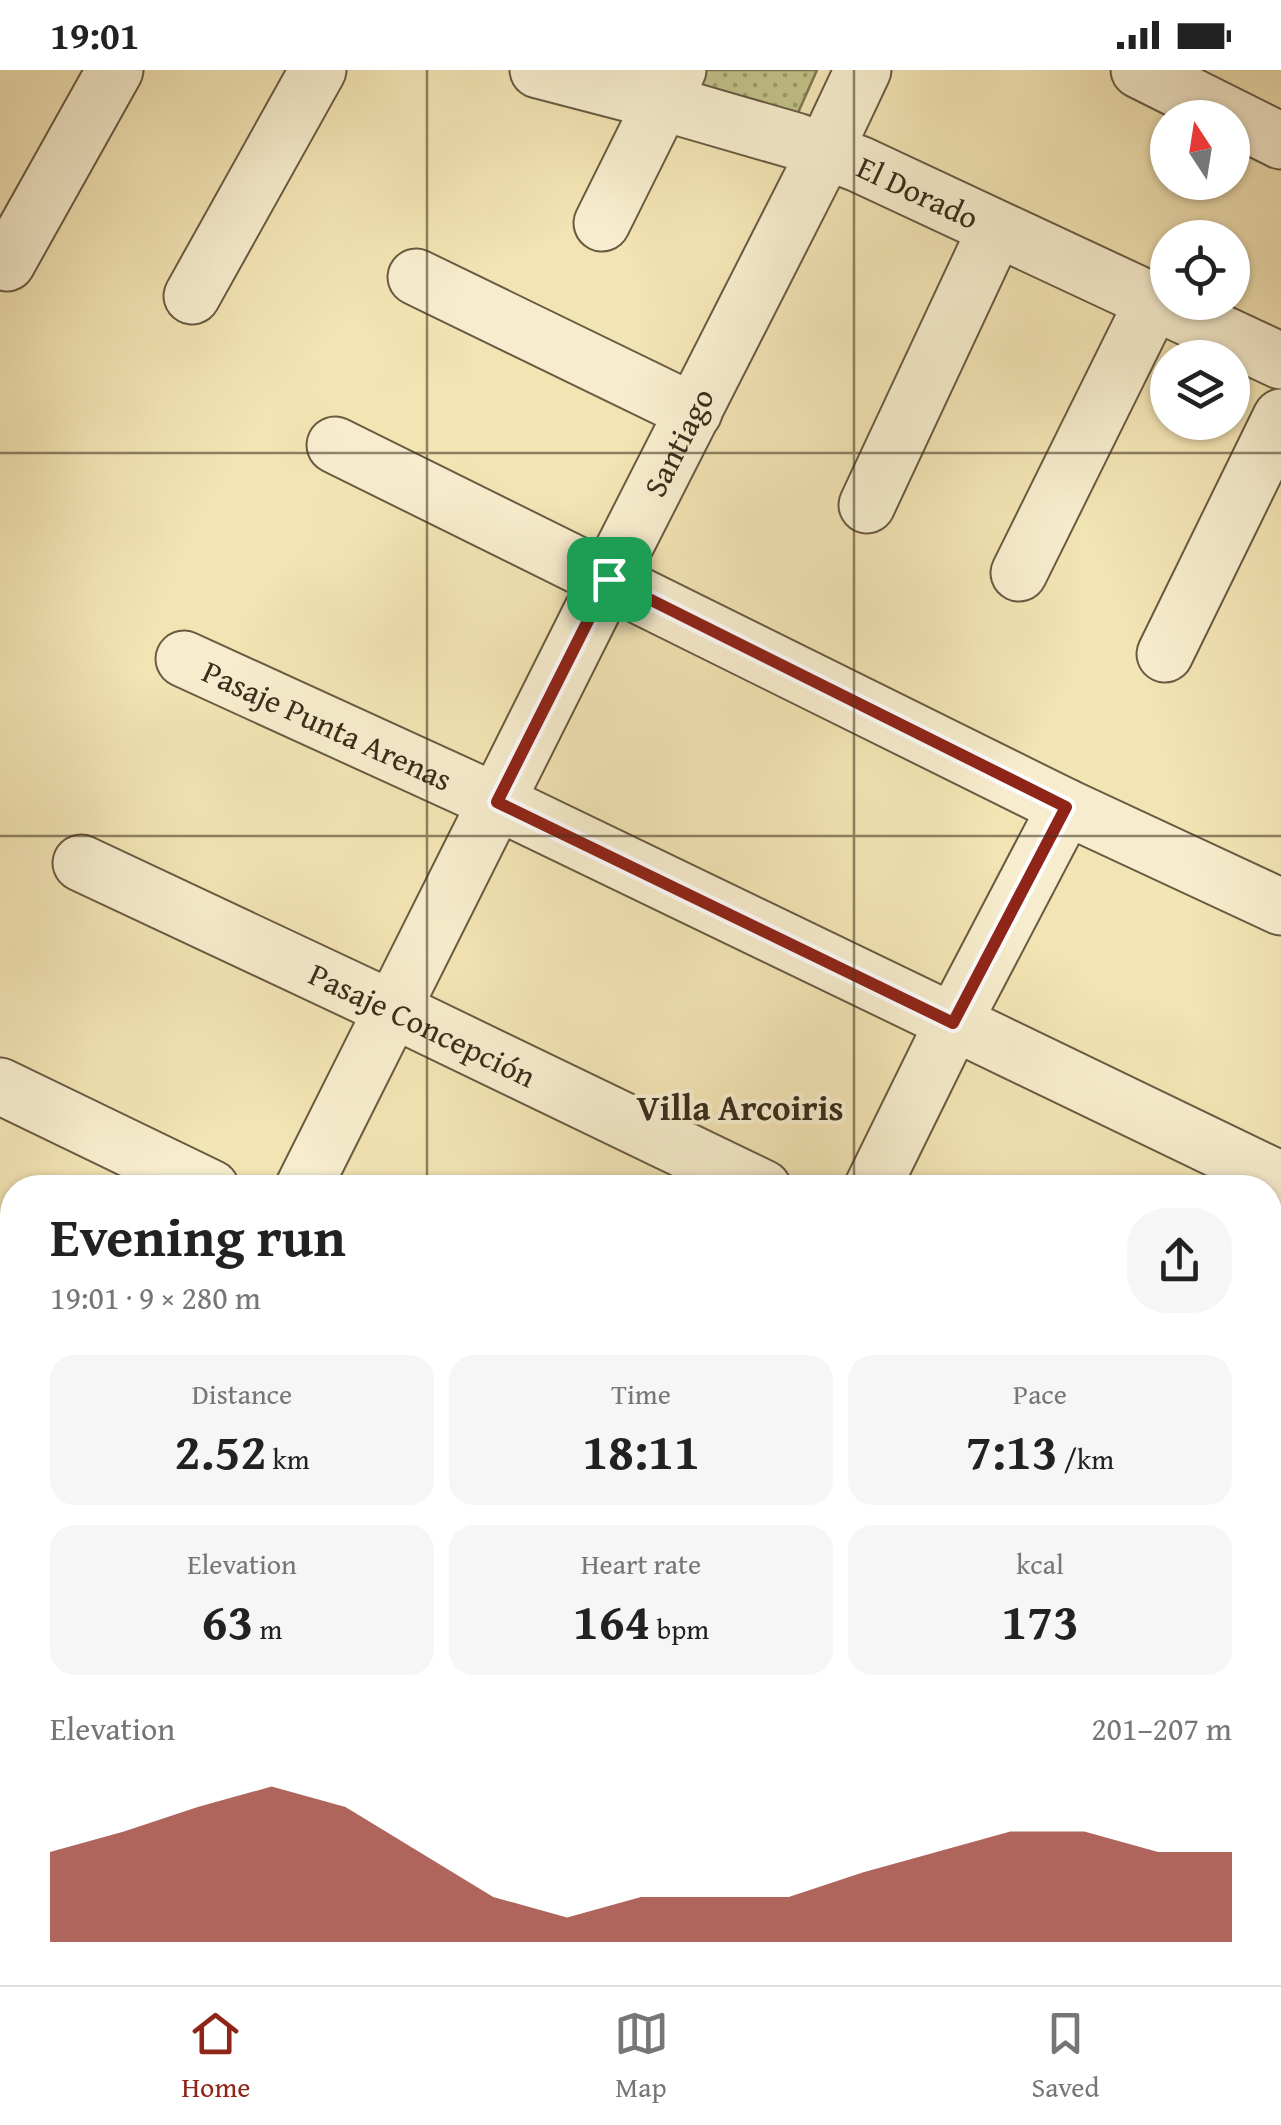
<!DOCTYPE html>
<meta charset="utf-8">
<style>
:root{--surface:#fff;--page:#f6f6f6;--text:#222;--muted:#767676;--line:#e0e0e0;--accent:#8f2418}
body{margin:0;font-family:"Gentium Book Plus",serif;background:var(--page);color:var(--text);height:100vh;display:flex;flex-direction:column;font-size:38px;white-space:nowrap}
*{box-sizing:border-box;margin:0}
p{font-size:32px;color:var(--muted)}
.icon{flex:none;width:55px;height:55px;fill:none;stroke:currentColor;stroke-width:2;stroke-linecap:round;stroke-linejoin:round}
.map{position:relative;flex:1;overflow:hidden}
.sheet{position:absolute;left:0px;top:1105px;width:1282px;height:810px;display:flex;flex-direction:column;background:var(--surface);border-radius:40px 40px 0 0;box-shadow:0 2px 8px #0004}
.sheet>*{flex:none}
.needle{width:65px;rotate:348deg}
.tools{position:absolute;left:1150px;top:30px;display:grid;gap:20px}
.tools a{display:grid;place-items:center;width:100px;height:100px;border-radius:50%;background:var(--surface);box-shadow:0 2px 8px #0004;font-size:50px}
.pin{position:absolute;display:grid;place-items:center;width:85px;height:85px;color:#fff;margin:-42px;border-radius:20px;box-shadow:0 5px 15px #0006}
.round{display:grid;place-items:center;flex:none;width:105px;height:105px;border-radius:40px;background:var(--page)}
.overview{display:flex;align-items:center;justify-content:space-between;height:170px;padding:0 50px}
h1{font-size:55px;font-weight:700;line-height:75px}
.figures{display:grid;grid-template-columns:repeat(3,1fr);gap:15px;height:170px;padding:10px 50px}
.figures div{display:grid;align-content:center;border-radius:25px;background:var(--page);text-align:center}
.figures b{font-size:50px;font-weight:700}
.figures small{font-size:28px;font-weight:400}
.figures p{font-size:28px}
.chart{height:280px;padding:20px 50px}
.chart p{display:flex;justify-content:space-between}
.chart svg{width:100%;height:180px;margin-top:10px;fill:var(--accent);opacity:.7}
.status{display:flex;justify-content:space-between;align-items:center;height:70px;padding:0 50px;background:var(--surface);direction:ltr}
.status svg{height:28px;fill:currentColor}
.menu{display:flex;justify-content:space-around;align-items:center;height:140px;border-top:2px solid var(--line);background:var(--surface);font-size:28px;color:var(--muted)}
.menu a{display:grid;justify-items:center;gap:5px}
.menu .on{color:var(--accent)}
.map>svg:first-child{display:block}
.grass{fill:url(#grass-dots);stroke:#7e7852;stroke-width:2.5}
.garden{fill:#c1c289;stroke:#7e7852;stroke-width:2.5}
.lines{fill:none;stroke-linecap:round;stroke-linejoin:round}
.stream{stroke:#768378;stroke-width:11}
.minor-casing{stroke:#695b42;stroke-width:59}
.path{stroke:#3b2d1c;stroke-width:6;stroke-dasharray:2.5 5;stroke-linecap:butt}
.minor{stroke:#f7edce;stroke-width:55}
.route-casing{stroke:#fff;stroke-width:20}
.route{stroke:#8f2418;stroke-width:12}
.grid{fill:none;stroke:#3b2d1c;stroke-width:2.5;stroke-opacity:0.55}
.labels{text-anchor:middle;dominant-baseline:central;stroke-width:8;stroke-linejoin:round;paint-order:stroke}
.street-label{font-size:32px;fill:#3b2d1c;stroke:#f7edce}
.neighbourhood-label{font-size:35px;font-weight:bold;fill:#3b2d1c;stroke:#f7edce}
</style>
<div class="status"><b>19:01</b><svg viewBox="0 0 49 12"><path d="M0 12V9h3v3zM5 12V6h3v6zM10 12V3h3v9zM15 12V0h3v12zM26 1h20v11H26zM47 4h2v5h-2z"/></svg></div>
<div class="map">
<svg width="1281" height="1915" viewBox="0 0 1281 1915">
<defs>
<pattern id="grass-dots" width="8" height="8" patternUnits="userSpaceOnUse" patternTransform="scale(2.5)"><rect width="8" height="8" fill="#c1c289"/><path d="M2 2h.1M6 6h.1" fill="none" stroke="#9e9e6f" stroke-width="1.8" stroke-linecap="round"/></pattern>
</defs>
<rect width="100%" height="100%" fill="#f3e4b4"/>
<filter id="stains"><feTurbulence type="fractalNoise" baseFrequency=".002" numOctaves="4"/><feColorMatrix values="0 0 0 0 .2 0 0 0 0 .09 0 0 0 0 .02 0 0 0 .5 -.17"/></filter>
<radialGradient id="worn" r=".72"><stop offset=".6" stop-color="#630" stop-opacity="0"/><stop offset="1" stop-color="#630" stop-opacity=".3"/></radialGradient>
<g class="grass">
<polygon points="681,0 817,0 797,45 673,15"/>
<polygon points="0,1325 12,1326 12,1390 0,1390"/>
</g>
<polygon class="garden" points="1281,1556 1281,1915 1276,1915 1254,1903 1270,1902 1270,1578"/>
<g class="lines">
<polyline class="stream" points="821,1902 845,1915"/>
<defs>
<g id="minor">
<path id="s1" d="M538 0 661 32 796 71 859 94 1281 291"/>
<polyline points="1139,0 1281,71"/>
<polyline points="602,153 678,0"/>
<polyline points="7,193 115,0"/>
<polyline points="416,207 694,342"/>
<polyline points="192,226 318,0"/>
<polyline points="335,375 1066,737 1281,837"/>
<polyline points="867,435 996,159"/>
<polyline points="1019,503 1153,232"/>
<polyline points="1165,584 1281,347"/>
<path id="s2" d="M184 589 497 732 1281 1110"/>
<path id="s3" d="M81 793 392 939 763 1118"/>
<polyline points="0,1016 211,1118"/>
<path id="s4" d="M303 1118 594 537 814 104 863 0"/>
<polyline points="872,1118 953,953 1066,737"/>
<polyline points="0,1293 12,1294"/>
<polyline points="1270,1363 1281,1369"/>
<polyline points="0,1412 12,1412"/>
<polyline points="1270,1504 1281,1481"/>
<polyline points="0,1624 12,1601"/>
<polyline points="1270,1799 1281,1799"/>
<polyline points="0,1868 12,1875"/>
<polyline points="61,1902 85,1915"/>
<polyline points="249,1915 256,1902"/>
<polyline points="455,1915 461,1902"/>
<polyline points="648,1915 654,1902"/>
<polyline points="1066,1915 1072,1902"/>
</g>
</defs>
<use href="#minor" class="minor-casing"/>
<g class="path">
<polyline points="0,1347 12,1348"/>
<polyline points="1270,1699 1281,1675"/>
</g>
<use href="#minor" class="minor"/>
</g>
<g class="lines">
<defs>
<polygon id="route" points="609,509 1066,737 953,953 497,732"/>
</defs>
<use href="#route" class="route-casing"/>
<use href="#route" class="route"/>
</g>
<path class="grid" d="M427 0V1118M854 0V1118M0 383H1281M0 766H1281M0 1149H12M1270 1149H1281M0 1532H12M1270 1532H1281M427 1902V1915M854 1902V1915"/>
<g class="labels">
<g class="street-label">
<text stroke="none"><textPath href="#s1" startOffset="400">El Dorado</textPath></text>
<text stroke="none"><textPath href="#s4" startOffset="835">Santiago</textPath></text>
<text stroke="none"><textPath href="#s2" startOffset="158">Pasaje Punta Arenas</textPath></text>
<text stroke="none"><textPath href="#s3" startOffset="378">Pasaje Concepción</textPath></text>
</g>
<g class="neighbourhood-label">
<text x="740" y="1037">Villa Arcoiris</text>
</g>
</g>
<rect width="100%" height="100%" filter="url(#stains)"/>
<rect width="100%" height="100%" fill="url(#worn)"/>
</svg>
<div class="tools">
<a><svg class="needle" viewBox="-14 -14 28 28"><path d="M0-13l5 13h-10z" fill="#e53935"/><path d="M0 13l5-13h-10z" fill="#767676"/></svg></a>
<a><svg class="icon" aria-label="locate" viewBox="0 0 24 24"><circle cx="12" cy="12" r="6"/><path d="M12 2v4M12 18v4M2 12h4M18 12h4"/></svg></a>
<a><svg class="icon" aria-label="layers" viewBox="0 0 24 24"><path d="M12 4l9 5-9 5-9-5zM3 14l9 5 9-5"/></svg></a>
</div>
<div class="pin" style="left:609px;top:509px;background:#1e9e55"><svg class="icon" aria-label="arrive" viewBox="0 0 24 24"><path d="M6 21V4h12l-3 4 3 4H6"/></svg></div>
<section class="sheet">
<div class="overview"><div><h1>Evening run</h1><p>19:01 · 9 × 280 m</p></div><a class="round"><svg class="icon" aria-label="share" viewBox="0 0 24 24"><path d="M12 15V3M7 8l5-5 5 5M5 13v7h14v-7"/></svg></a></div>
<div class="figures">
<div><p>Distance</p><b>2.52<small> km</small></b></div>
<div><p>Time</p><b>18:11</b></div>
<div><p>Pace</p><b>7:13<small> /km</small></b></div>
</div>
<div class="figures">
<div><p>Elevation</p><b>63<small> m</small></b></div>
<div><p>Heart rate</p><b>164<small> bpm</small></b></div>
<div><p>kcal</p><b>173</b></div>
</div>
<div class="chart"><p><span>Elevation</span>201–207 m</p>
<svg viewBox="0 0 160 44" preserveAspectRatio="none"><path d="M0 44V22L10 17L20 11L30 6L40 11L50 22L60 33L70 38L80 33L90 33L100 33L110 27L120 22L130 17L140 17L150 22L160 22V44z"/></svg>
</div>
</section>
</div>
<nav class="menu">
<a class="on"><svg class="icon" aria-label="home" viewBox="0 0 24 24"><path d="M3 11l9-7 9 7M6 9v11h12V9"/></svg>Home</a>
<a><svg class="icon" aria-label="map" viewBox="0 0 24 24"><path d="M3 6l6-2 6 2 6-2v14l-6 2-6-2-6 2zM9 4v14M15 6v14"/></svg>Map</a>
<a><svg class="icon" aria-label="saved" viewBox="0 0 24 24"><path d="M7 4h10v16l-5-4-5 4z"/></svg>Saved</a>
</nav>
